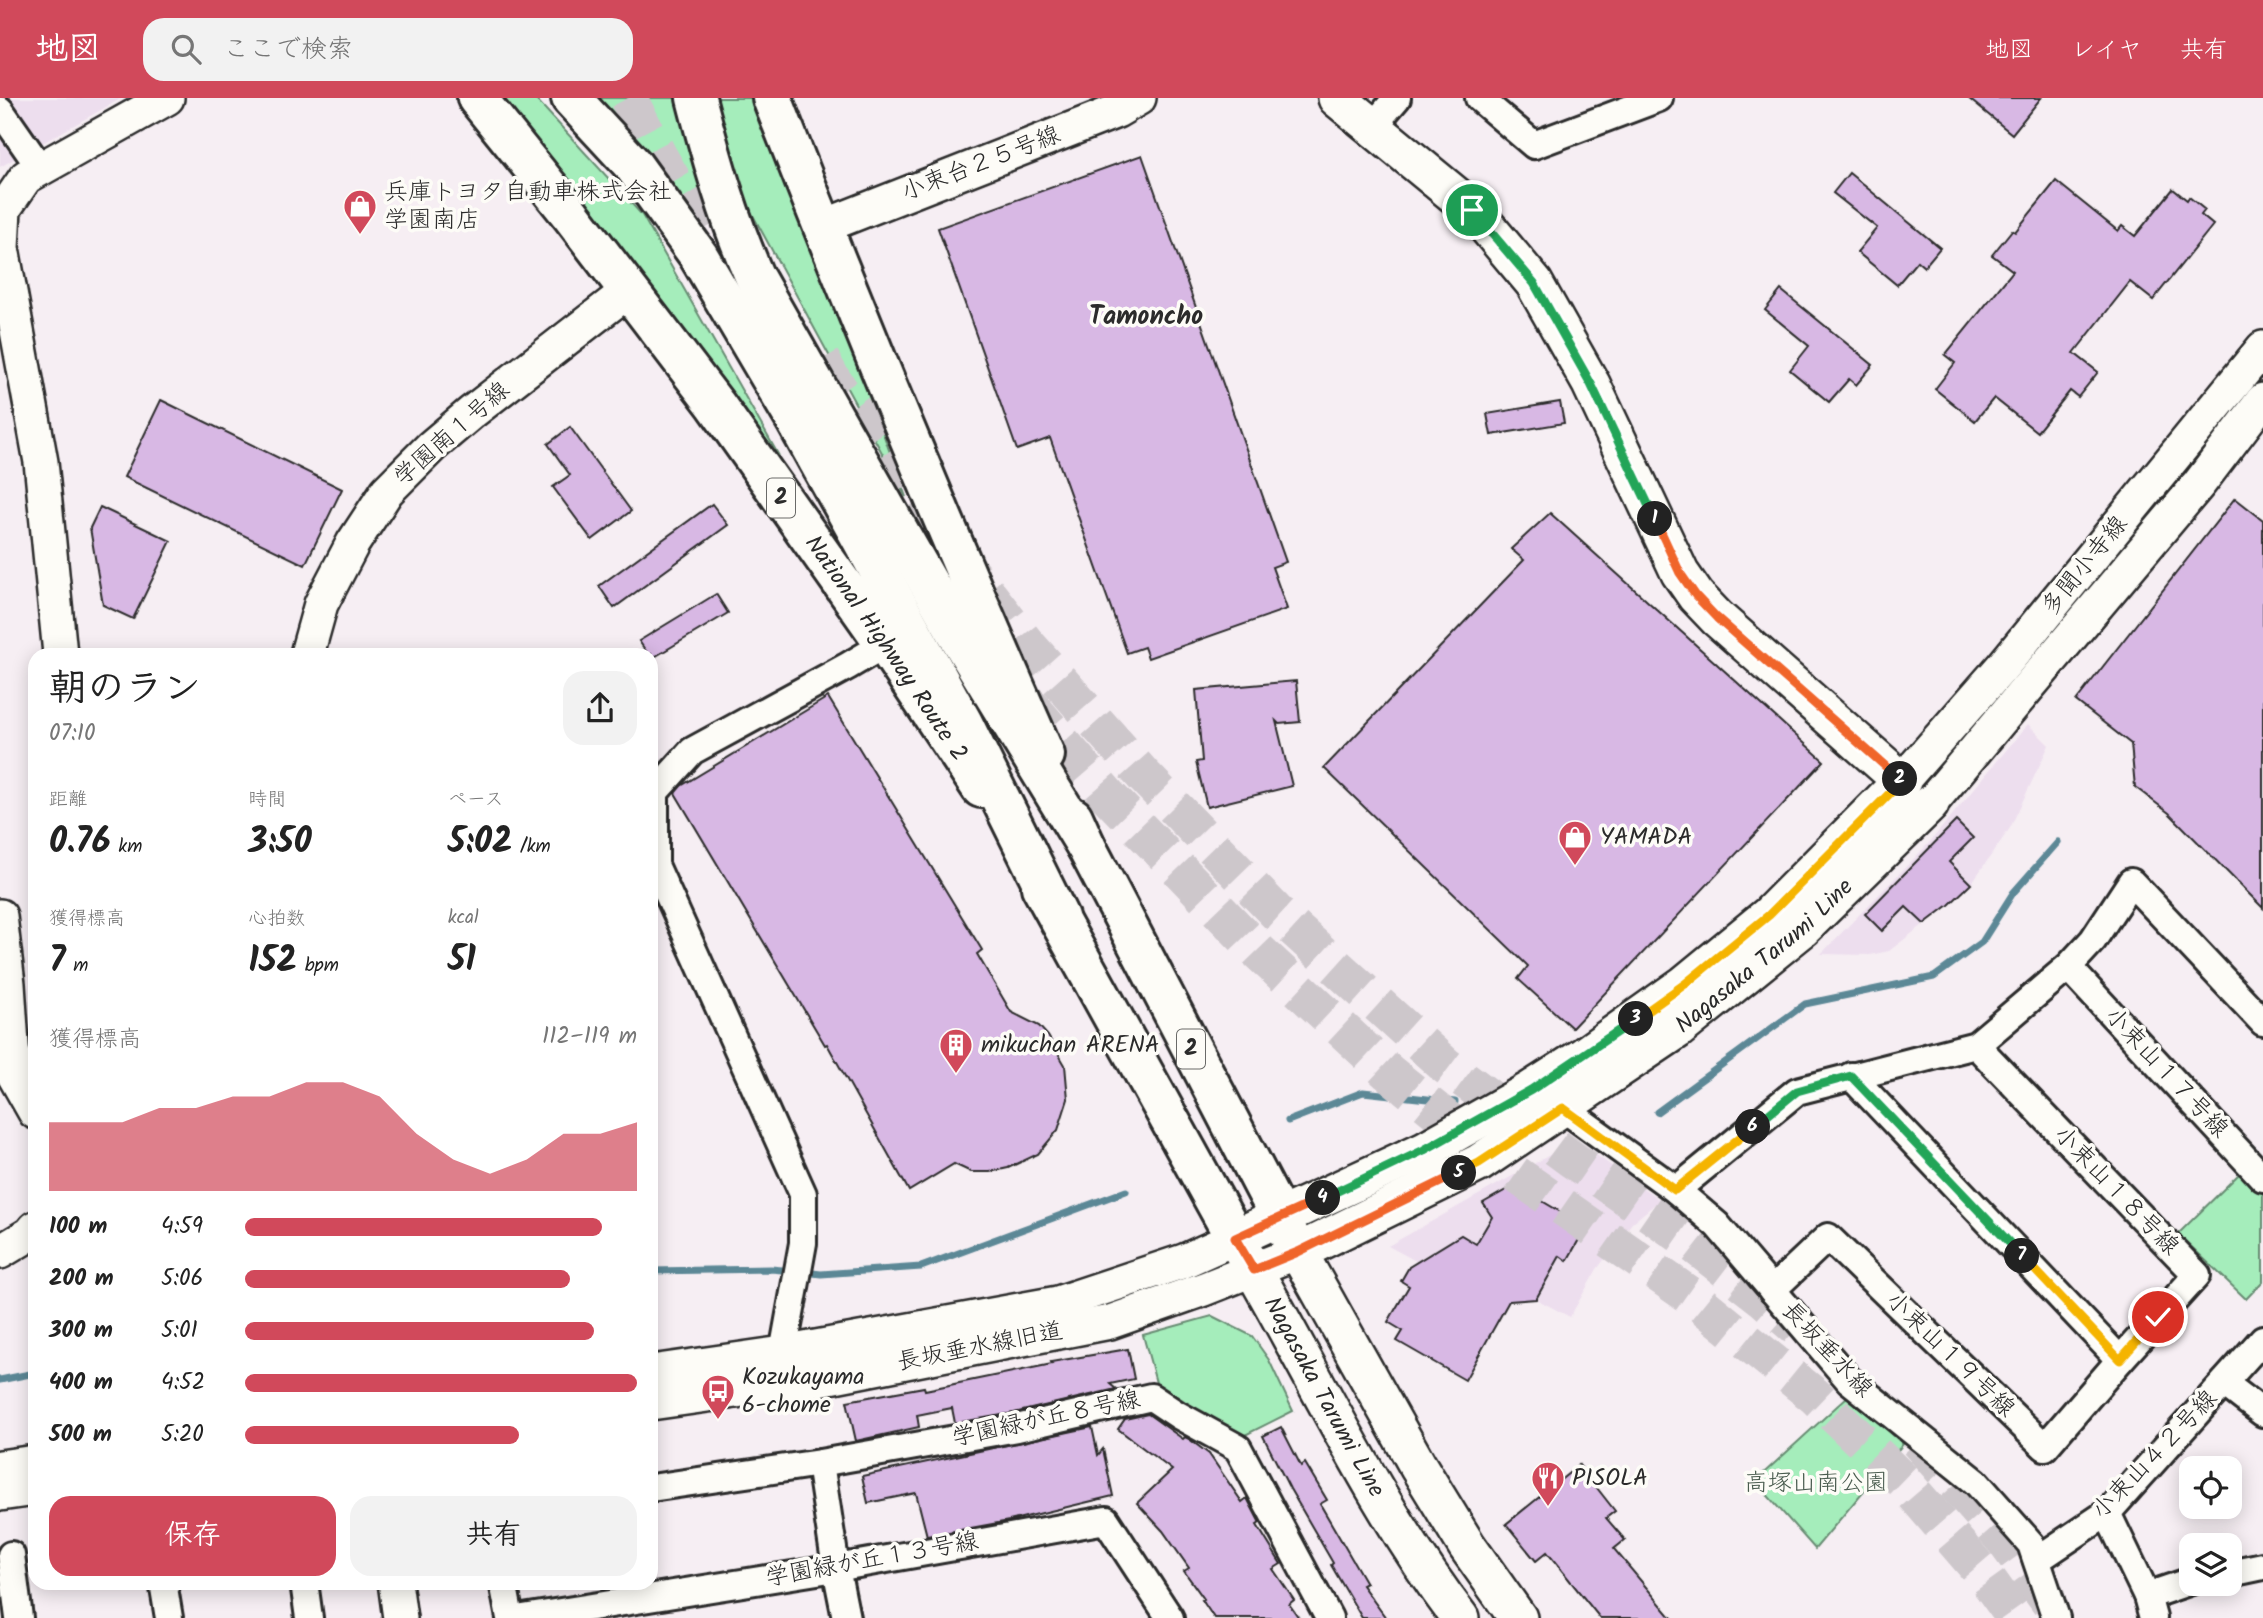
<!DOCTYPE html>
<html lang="ja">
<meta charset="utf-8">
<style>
:root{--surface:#fff;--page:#f2f2f2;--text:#222;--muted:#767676;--accent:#d1495b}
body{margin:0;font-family:Kalam,"Klee One",sans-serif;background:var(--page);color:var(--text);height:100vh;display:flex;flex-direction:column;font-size:26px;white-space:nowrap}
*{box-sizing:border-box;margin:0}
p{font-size:23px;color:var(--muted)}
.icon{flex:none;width:38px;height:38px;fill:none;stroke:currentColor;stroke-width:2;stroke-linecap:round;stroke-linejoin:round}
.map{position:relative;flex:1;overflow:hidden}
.sheet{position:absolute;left:28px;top:550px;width:630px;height:942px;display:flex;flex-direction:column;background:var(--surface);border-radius:21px;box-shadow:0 4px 18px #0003}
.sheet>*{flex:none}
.tools{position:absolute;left:2179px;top:1358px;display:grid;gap:14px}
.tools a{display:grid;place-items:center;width:63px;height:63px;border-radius:14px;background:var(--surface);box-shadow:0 4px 18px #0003;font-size:35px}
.pin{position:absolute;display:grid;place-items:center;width:60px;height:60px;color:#fff;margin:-30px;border:4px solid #fff;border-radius:50%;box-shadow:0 2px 7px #0007}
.km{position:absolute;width:35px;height:35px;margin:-18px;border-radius:50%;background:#222;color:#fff;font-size:19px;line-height:35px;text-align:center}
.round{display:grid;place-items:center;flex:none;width:74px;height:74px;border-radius:21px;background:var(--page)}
.headline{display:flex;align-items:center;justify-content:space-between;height:119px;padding:0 21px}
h1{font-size:38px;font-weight:600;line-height:52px}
.stats{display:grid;grid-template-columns:repeat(3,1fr);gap:10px;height:119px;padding:7px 21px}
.stats div{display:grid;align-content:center}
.stats b{font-size:35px;font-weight:600}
.stats small{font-size:19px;font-weight:400}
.stats p{font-size:19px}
.chart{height:196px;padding:14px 21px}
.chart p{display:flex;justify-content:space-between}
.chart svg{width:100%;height:126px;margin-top:7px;fill:var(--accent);opacity:.7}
.cta{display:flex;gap:14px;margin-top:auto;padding:14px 21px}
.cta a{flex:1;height:80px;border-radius:21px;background:var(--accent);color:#fff;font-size:28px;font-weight:600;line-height:80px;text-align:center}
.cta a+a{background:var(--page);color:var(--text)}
ul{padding:0 21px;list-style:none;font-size:23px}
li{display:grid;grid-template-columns:112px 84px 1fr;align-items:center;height:52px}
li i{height:18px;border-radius:9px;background:var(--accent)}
header{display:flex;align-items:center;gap:42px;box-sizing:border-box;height:98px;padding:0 35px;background:var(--accent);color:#fff}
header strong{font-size:33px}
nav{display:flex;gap:38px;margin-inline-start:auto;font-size:24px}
.search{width:490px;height:63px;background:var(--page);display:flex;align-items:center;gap:18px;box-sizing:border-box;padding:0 24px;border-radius:21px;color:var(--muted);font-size:26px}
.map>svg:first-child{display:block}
.built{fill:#eddeee}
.green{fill:#a5edbb;stroke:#688c73;stroke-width:2}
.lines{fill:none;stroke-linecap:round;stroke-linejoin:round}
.stream{stroke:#5c8896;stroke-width:7}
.building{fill:#d8b8e4;stroke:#2b2b2b;stroke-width:2}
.motorway-tunnel{stroke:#cdc7cb;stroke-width:38;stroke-dasharray:38 19;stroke-linecap:butt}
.minor-casing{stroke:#2b2b2b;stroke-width:32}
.tertiary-casing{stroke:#2b2b2b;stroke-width:38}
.secondary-casing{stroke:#2b2b2b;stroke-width:42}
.trunk-casing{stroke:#2b2b2b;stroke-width:44}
.motorway-casing{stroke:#2b2b2b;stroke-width:44}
.minor{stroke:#fdfcf7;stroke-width:26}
.tertiary{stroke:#fdfcf7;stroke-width:33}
.secondary{stroke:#fdfcf7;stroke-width:37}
.trunk{stroke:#fdfcf7;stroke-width:38}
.motorway{stroke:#fdfcf7;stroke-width:38}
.split-1-casing{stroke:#fff;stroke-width:14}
.split-2-casing{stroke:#fff;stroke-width:14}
.split-3-casing{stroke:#fff;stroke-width:14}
.split-4-casing{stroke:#fff;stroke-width:14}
.split-5-casing{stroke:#fff;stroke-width:14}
.split-6-casing{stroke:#fff;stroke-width:14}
.split-7-casing{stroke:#fff;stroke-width:14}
.split-8-casing{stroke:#fff;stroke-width:14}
.split-1{stroke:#22a559;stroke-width:9}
.split-2{stroke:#f0652b;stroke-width:9}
.split-3{stroke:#f5b400;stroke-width:9}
.split-4{stroke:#22a559;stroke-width:9}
.split-5{stroke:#f0652b;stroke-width:9}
.split-6{stroke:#f5b400;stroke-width:9}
.split-7{stroke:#22a559;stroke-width:9}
.split-8{stroke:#f5b400;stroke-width:9}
.labels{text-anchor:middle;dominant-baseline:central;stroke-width:7;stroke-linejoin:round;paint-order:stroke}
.shield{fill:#fdfcf7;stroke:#6a6a68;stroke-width:2}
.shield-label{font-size:23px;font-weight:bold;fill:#2b2b2b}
.street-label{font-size:24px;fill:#2b2b2b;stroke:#fdfcf7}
.poi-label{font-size:24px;fill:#2b2b2b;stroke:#fdfcf7;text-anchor:start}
.park-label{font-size:24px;fill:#4a5c4f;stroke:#fdfcf7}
.neighbourhood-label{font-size:26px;font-weight:bold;fill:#2b2b2b;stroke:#fdfcf7}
</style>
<header>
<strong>地図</strong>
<div class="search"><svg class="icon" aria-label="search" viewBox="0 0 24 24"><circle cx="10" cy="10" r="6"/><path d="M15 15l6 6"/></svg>ここで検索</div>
<nav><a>地図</a><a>レイヤ</a><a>共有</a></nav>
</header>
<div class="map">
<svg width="2263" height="1520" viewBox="0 0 2263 1520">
<rect width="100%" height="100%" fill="#f6eef3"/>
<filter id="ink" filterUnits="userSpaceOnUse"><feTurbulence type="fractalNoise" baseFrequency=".0143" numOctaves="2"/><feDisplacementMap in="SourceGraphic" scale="14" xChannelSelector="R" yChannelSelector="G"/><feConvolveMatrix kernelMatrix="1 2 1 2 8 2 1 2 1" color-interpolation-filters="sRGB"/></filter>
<g filter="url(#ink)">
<g class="built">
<polygon points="0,0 122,0 0,69"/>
<polygon points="2028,626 2049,647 2010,730 1971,786 1949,807 1889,853 1870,857 1821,856 1929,745"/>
<polygon points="1582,1047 1660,1102 1632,1125 1597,1171 1570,1219 1536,1201 1517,1202 1444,1178 1388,1148 1562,1050"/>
</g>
<g class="green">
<polygon points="499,0 535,0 642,117 779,358"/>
<polygon points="585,0 682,0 712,111 692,124"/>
<polygon points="713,0 762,0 906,399 736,86"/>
<polygon points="2240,1075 2263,1096 2263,1183 2246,1201 2178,1136"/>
<polygon points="1212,1218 1252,1238 1269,1262 1293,1313 1239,1340 1158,1292 1143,1237"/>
<polygon points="1849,1297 1903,1346 1815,1451 1755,1383"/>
</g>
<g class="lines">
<g class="stream">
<polyline points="1657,1014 1805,906 1934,879 1982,844 2013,795 2058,744"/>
<polyline points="1288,1023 1363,994 1455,1004"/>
<polyline points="651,1173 771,1171 793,1173"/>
<polyline points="804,1174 821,1176 921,1169 1126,1093"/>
<polyline points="0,1282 35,1275"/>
</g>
</g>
<g class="building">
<polygon points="1968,0 2041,0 2012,36"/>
<polygon points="1142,57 1286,464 1272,469 1287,511 1148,560 1144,549 1127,555 1050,340 1017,352 938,130"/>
<polygon points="1849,75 1940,150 1924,169 1917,163 1897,187 1857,154 1877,130 1833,95"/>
<polygon points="2056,83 2118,133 2122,128 2135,138 2173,91 2187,102 2189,99 2205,112 2201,117 2213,127 2153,202 2130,184 2074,255 2098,274 2078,299 2070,293 2037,334 1994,300 1975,323 1935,291 1955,265 1945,257 2013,173 1992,157 2012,132 2015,134"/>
<polygon points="1781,192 1873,267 1856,287 1849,281 1829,304 1790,272 1809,248 1765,212"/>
<polygon points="161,302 342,391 305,467 124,379"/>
<polygon points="1560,304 1564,325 1491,337 1487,316"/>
<polygon points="570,329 631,413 592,442 553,389 570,377 548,346"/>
<polygon points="2235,400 2263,422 2263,810 2169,715 2135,689 2131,646 2076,603"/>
<polygon points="712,406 728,427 614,510 599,488"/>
<polygon points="100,409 171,443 133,521 103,507 90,430"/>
<polygon points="1550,415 1824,663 1572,930 1518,881 1528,868 1324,670 1524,462 1511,451"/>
<polygon points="716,496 728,515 651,561 651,556 648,556 639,543"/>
<polygon points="1296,583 1300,624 1279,626 1276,623 1292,688 1207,709 1196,664 1202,663 1196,592"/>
<polygon points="828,599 982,852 977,856 1011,914 1039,928 1048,938 1065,967 1068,1001 1058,1032 1038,1056 1008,1070 990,1074 971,1074 954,1066 909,1093 827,946 825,947 675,695 681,688"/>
<polygon points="1956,723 1973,740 1949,764 1971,786 1949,807 1924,826 1906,809 1882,833 1865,816"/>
<polygon points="1515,1087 1586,1129 1567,1163 1560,1158 1536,1201 1509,1203 1465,1282 1397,1243 1403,1233 1388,1224 1409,1188 1401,1183 1409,1169 1461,1137 1476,1146 1492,1119 1483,1105"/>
<polygon points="1128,1251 1134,1281 1110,1286 1116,1291 1014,1315 955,1325 952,1310 917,1317 919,1329 856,1343 847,1303 924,1289 925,1292 1052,1266 1051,1264"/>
<polygon points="1148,1316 1183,1341 1185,1339 1189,1341 1209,1356 1242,1404 1247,1400 1260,1425 1257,1427 1281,1466 1273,1471 1294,1502 1289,1506 1299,1520 1214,1520 1202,1502 1204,1501 1184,1473 1189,1470 1163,1433 1137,1405 1172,1372 1118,1331 1125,1321"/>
<polygon points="1092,1329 1098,1357 1103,1351 1113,1398 1009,1423 927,1438 916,1395 868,1405 862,1378"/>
<polygon points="1281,1329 1301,1368 1305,1365 1327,1402 1320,1406 1366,1485 1362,1487 1386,1520 1362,1520 1331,1467 1333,1465 1290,1391 1263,1338"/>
<polygon points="1579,1367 1615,1413 1606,1420 1625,1442 1614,1451 1672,1520 1600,1520 1547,1454 1536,1463 1506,1426"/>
</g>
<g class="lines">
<g class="motorway-tunnel">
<polyline points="628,0 660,61 720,163"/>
<polyline points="821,262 831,280 922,412 1024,543 1143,677 1278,816 1446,968 1573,1062 1684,1139 1764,1201 1797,1230"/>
<polyline points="1025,602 1109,699 1259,854 1388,974 1507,1070 1696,1202 1816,1299 1905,1385 1985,1478 2015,1520"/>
<polyline points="1918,1343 2006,1444 2056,1513"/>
</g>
<defs>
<g id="minor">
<polyline points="1479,0 1534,47 1659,0"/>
<polyline points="0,12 41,71"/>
<polyline points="1372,29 1397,0"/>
<polyline points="655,694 655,767 803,1096 803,1145 783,1255"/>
<polyline points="651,695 655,694 692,653 848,568 885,546"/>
<polyline points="2068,869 2263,1080"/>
<polyline points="1851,978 2120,1262 2197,1177 1976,947"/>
<polyline points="1563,1010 1676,1092 1717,1127 1849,1282 1976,1384 2031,1446 2056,1520"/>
<polyline points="1676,1092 1797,993 1976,947 2068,869 2093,842 2131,784 2263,924"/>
<polyline points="1772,1192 1828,1139 2045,1349 2120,1262"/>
<polyline points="2224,1285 2263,1315"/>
<polyline points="820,1365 836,1470 846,1520"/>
<polyline points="651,1390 820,1365 1017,1330 1151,1299 1178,1317 1238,1350 1329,1520"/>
<polyline points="2107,1415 2147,1498 2153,1520"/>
<polyline points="11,1457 19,1520"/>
<polyline points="2037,1462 2107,1415 2263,1241"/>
<polyline points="2230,1475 2263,1468"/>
<polyline points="163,1484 169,1520"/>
<polyline points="304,1484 309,1520"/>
<polyline points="503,1484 510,1520"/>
<polyline points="2147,1498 2191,1483"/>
<polyline points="523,1520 836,1470 1106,1422 1170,1520"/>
</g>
<g id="tertiary">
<polyline points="822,129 1117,13 1139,0"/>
<polyline points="60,556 41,364 2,150 4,111 26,79 167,0"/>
<polyline points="307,556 321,506 353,445 387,393 432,348 471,315 628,193"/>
<polyline points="1902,683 2002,569 2263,250"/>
<polyline points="1930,706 2199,386 2263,302"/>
<polyline points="0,818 8,886 14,977 35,1014"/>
<polyline points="0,1154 30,1136 35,1130"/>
<polyline points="651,1274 783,1255 1058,1205 1184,1163 1235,1140"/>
<polyline points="651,1305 819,1281 1110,1224 1204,1191 1298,1154"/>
<polyline points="0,1369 35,1364"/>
<polyline points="0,1396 35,1391"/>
<polyline points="395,1484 400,1520"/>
</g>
<g id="secondary">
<path id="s1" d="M1337 0 1473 112 1534 185 1591 286 1680 475 1696 498 1717 520 1902 683 1769 817 1685 886 1581 960 1531 992 1425 1052 1235 1140C1310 1266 1371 1403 1460 1520"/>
<path id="s2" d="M1518 1520 1467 1448 1418 1368 1298 1154 1479 1065 1677 932 1803 830 1930 706"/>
</g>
<g id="trunk">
<path id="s3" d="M477 0 571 117 716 307 885 546 981 690"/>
<path d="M772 0C858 221 949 440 1045 657"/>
<polyline points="1073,719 1086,748 1298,1154"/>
<polyline points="1041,789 1235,1140"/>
</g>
<g id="motorway">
<polyline points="571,0 633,67 698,157 796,323 963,625 1059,819"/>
<path d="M696 0C712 62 729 122 755 180L966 551 1086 748"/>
</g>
</defs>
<use href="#minor" class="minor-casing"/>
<use href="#tertiary" class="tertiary-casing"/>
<use href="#secondary" class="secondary-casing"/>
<use href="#trunk" class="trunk-casing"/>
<use href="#motorway" class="motorway-casing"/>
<use href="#minor" class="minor"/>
<use href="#tertiary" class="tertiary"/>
<use href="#secondary" class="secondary"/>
<use href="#trunk" class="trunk"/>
<use href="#motorway" class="motorway"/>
</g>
</g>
<g class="lines" filter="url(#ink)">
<defs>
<polyline id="split-1" points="1472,112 1534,185 1591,286 1655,421"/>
<polyline id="split-2" points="1655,421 1680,475 1696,498 1717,520 1900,681"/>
<polyline id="split-3" points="1636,921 1685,886 1769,817 1902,683 1900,681"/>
<polyline id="split-4" points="1323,1100 1424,1052 1531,992 1636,921"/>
<polyline id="split-5" points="1323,1100 1235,1140 1254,1172 1298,1154 1459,1075"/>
<polyline id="split-6" points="1459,1075 1479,1065 1563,1010 1675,1092 1753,1029"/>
<polyline id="split-7" points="1753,1029 1797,993 1851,978 2022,1158"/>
<polyline id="split-8" points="2022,1158 2120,1262 2158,1219"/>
</defs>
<use href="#split-1" class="split-1-casing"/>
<use href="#split-2" class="split-2-casing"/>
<use href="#split-3" class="split-3-casing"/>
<use href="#split-4" class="split-4-casing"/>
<use href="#split-5" class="split-5-casing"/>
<use href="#split-6" class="split-6-casing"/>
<use href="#split-7" class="split-7-casing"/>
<use href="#split-8" class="split-8-casing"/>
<use href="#split-1" class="split-1"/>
<use href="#split-2" class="split-2"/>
<use href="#split-3" class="split-3"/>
<use href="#split-4" class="split-4"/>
<use href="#split-5" class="split-5"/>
<use href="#split-6" class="split-6"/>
<use href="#split-7" class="split-7"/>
<use href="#split-8" class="split-8"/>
</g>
<defs>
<symbol id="shop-pin" viewBox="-11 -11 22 30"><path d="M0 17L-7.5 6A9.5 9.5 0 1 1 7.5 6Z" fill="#d1495b" stroke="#fdfcf7"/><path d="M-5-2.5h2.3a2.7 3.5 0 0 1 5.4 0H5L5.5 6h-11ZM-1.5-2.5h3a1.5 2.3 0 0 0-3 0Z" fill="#fff"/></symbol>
<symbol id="building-pin" viewBox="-11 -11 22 30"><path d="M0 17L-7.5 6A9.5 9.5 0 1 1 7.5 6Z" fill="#d1495b" stroke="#fdfcf7"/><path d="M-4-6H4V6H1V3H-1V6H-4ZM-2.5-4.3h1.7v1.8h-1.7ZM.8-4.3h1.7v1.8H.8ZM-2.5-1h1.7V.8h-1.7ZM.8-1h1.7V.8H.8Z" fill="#fff"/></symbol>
<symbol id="bus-pin" viewBox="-11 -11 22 30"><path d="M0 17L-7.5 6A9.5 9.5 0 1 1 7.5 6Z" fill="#d1495b" stroke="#fdfcf7"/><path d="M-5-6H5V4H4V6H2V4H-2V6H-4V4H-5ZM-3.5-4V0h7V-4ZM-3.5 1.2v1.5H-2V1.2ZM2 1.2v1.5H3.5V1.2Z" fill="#fff"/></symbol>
<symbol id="restaurant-pin" viewBox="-11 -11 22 30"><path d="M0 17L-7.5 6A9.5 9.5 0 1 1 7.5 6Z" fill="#d1495b" stroke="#fdfcf7"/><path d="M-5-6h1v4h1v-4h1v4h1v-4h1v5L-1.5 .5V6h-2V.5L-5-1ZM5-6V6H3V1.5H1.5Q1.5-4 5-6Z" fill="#fff"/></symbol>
</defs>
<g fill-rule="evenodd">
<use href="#shop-pin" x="341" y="89" width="38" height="52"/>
<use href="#shop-pin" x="1556" y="720" width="38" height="52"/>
<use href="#building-pin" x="937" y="928" width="38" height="52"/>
<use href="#bus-pin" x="699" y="1274" width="38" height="52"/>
<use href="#restaurant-pin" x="1529" y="1361" width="38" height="52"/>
</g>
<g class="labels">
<g class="shield">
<rect x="767" y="380.5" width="28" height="39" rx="5"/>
<rect x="1177" y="931.5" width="28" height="39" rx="5"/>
</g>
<g class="shield-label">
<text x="781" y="400">2</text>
<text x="1191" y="951">2</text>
</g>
<g class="street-label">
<text transform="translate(981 66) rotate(-21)">小束台２５号線</text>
<text transform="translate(452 336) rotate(-41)">学園南１号線</text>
<text transform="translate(2085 468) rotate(-51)">多聞小寺線</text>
<text stroke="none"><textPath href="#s3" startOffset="686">National Highway Route 2</textPath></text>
<text stroke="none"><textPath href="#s2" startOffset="982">Nagasaka Tarumi Line</textPath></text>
<text transform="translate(2166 975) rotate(47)">小束山１７号線</text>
<text transform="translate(2116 1093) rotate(46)">小束山１８号線</text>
<text transform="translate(980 1249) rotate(-11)">長坂垂水線旧道</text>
<text transform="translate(1827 1252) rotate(47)">長坂垂水線</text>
<text transform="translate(1950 1257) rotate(44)">小束山１９号線</text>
<text stroke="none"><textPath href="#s1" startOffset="1899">Nagasaka Tarumi Line</textPath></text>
<text transform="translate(1046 1321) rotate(-12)">学園緑が丘８号線</text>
<text transform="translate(2155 1357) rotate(-46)">小束山４２号線</text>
<text transform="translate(872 1462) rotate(-10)">学園緑が丘１３号線</text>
</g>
<g class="poi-label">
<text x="384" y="94">兵庫トヨタ自動車株式会社<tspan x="384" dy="28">学園南店</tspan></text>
<text x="1600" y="739">YAMADA</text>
<text x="981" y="947">mikuchan ARENA</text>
<text x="742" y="1279">Kozukayama<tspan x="742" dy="28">6-chome</tspan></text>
<text x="1572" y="1380">PISOLA</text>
</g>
<g class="park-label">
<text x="1816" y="1385">高塚山南公園</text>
</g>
<g class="neighbourhood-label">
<text x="1146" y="219">Tamoncho</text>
</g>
</g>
</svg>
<div class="tools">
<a><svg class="icon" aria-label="locate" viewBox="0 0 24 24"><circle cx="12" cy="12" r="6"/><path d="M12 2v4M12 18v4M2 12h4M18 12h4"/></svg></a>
<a><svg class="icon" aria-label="layers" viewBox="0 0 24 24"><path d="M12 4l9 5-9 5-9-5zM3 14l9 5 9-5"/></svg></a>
</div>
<div class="pin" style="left:1472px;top:112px;background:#1e9e55"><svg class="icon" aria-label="arrive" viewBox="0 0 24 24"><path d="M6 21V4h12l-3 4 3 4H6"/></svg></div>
<div class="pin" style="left:2158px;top:1219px;background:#d93025"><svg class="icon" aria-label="check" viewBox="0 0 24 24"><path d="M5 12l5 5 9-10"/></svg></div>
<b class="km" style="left:1655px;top:421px">1</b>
<b class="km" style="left:1900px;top:681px">2</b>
<b class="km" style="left:1636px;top:921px">3</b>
<b class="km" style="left:1323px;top:1100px">4</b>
<b class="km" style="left:1459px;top:1075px">5</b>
<b class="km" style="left:1753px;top:1029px">6</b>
<b class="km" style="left:2022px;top:1158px">7</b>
<section class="sheet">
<div class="headline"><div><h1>朝のラン</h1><p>07:10</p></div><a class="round"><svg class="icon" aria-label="share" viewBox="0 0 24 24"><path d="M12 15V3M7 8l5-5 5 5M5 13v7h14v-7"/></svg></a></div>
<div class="stats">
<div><p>距離</p><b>0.76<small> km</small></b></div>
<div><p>時間</p><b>3:50</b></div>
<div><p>ペース</p><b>5:02<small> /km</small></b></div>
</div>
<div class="stats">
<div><p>獲得標高</p><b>7<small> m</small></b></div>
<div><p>心拍数</p><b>152<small> bpm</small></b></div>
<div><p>kcal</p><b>51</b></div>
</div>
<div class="chart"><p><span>獲得標高</span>112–119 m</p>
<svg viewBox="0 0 160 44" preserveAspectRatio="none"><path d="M0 44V20L10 20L20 20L30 15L40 15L50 11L60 11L70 6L80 6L90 11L100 24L110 33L120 38L130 33L140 24L150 24L160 20V44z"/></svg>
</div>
<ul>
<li><b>100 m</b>4:59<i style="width:91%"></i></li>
<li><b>200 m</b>5:06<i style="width:83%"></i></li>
<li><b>300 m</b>5:01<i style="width:89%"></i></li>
<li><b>400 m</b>4:52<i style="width:100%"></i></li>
<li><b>500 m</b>5:20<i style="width:70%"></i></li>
</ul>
<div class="cta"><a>保存</a><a>共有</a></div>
</section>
</div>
